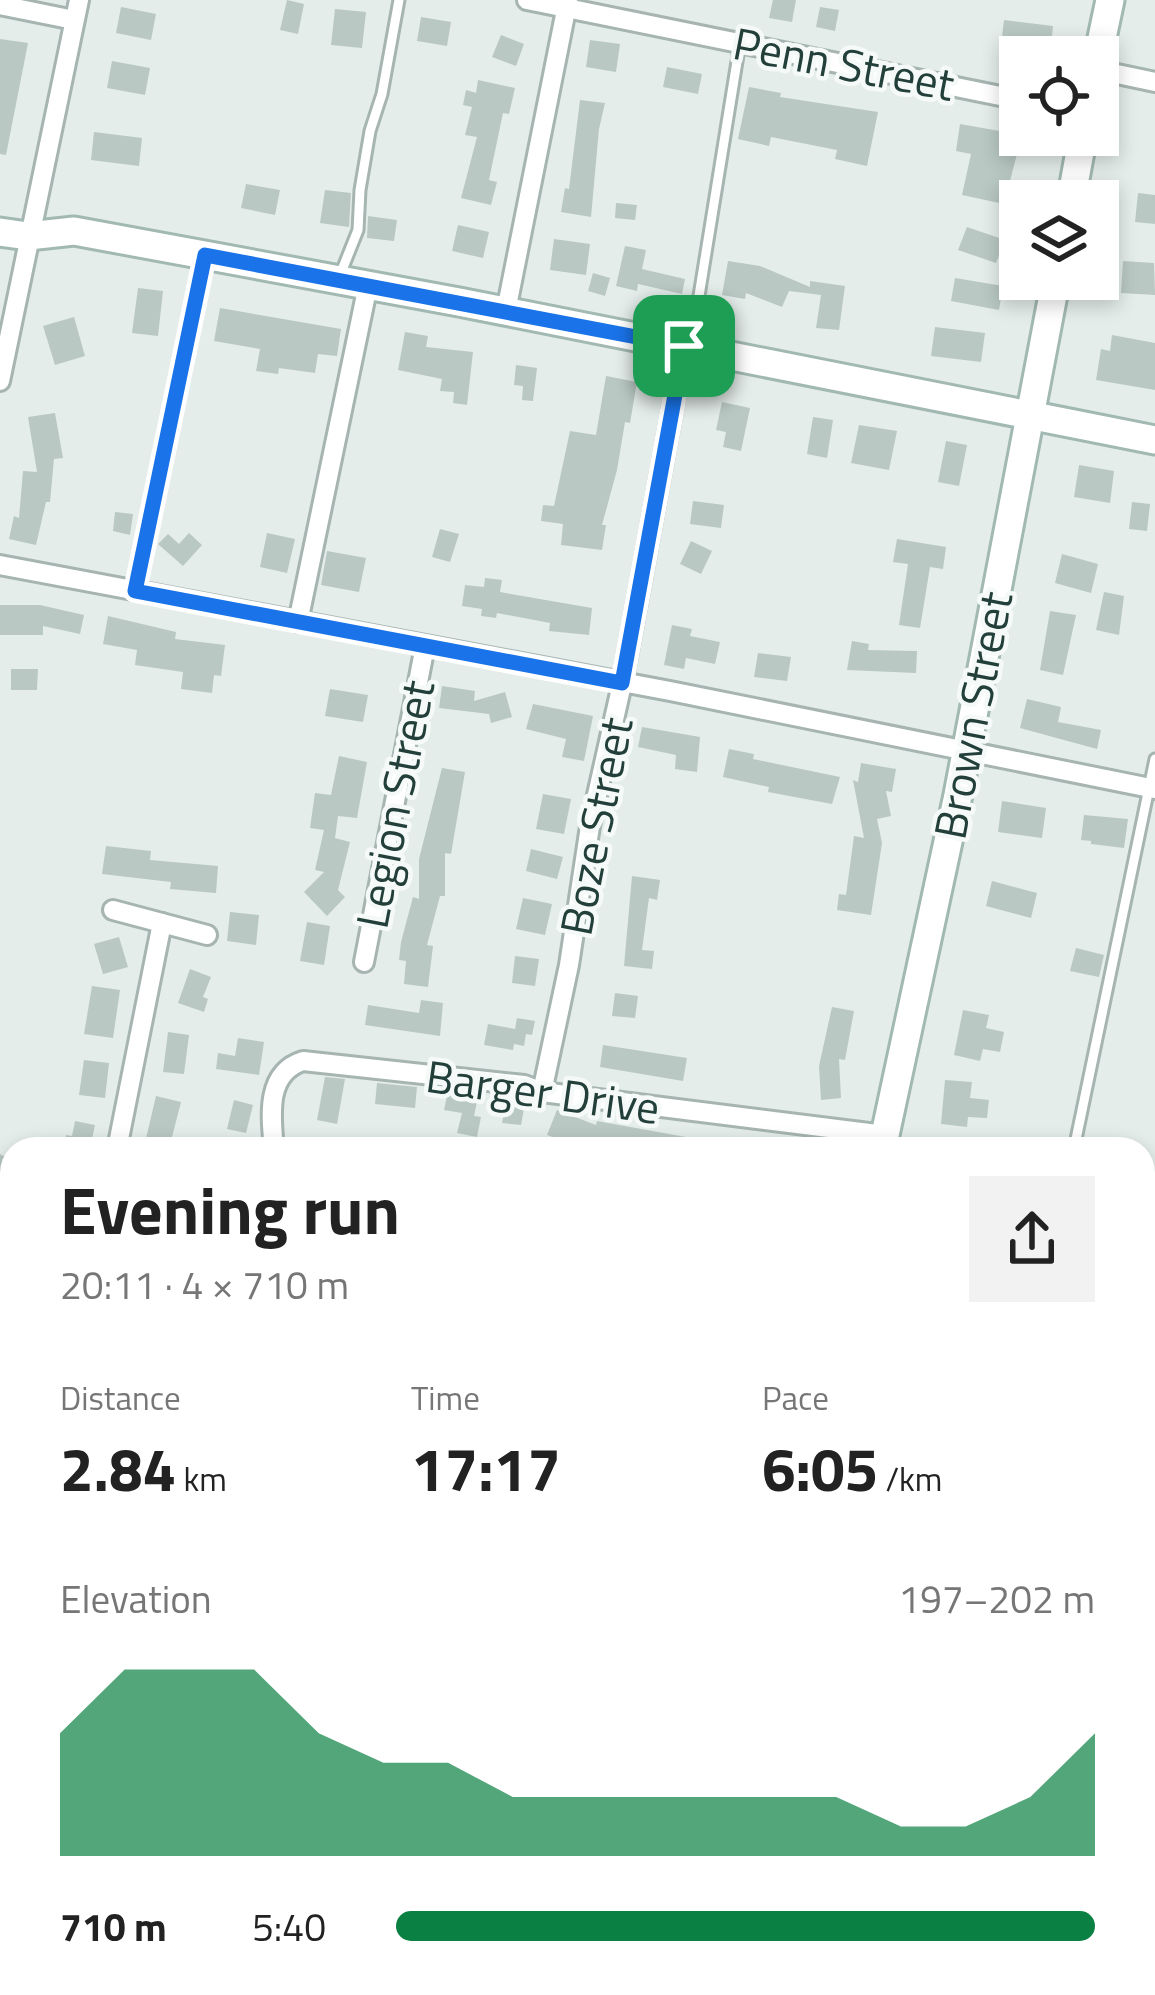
<!DOCTYPE html>
<meta charset="utf-8">
<style>
:root{--surface:#fff;--page:#f2f2f2;--text:#222;--muted:#767676;--accent:#0b8043}
body{margin:0;font-family:"Titillium Web",sans-serif;background:var(--page);color:var(--text);height:100vh;display:flex;flex-direction:column;font-size:45px;white-space:nowrap}
*{box-sizing:border-box;margin:0}
p{font-size:39px;color:var(--muted)}
.icon{flex:none;width:66px;height:66px;fill:none;stroke:currentColor;stroke-width:2;stroke-linecap:round;stroke-linejoin:round}
.map{position:relative;flex:1;overflow:hidden}
.side{position:absolute;left:0px;top:1137px;width:1155px;height:858px;display:flex;flex-direction:column;background:var(--surface);border-radius:36px 36px 0 0;box-shadow:0 6px 18px #0003}
.side>*{flex:none}
.buttons{position:absolute;left:999px;top:36px;display:grid;gap:24px}
.buttons a{display:grid;place-items:center;width:120px;height:120px;border-radius:0px;background:var(--surface);box-shadow:0 6px 18px #0003;font-size:60px}
.pin{position:absolute;display:grid;place-items:center;width:102px;height:102px;color:#fff;margin:-51px;border-radius:24px;box-shadow:0 6px 18px #0006}
.round{display:grid;place-items:center;flex:none;width:126px;height:126px;border-radius:0px;background:var(--page)}
.summary{display:flex;align-items:center;justify-content:space-between;height:204px;padding:0 60px}
h1{font-size:66px;font-weight:700;line-height:90px}
.metrics{display:grid;grid-template-columns:repeat(3,1fr);gap:18px;height:204px;padding:12px 60px}
.metrics div{display:grid;align-content:center}
.metrics b{font-size:60px;font-weight:700}
.metrics small{font-size:33px;font-weight:400}
.metrics p{font-size:33px}
.chart{height:336px;padding:24px 60px}
.chart p{display:flex;justify-content:space-between}
.chart svg{width:100%;height:216px;margin-top:12px;fill:var(--accent);opacity:.7}
ul{padding:0 60px;list-style:none;font-size:39px}
li{display:grid;grid-template-columns:192px 144px 1fr;align-items:center;height:90px}
li i{height:30px;border-radius:15px;background:var(--accent)}
.map>svg:first-child{display:block}
.built{fill:#d2ddd9}
.building{fill:#b9c8c3}
.lines{fill:none;stroke-linecap:round;stroke-linejoin:round}
.lane-casing{stroke:#a6b5b2;stroke-width:15}
.street-casing{stroke:#a6b5b2;stroke-width:24}
.secondary-casing{stroke:#a2b9b3;stroke-width:33}
.lane{stroke:#fff;stroke-width:9}
.street{stroke:#fff;stroke-width:18}
.secondary{stroke:#fff;stroke-width:27}
.route-casing{stroke:#fff;stroke-width:24}
.route{stroke:#1a73e8;stroke-width:15}
.labels{text-anchor:middle;dominant-baseline:central;stroke-width:9;stroke-linejoin:round;paint-order:stroke}
.street-label{font-size:45px;fill:#233f3a;stroke:#f5faf8}
</style>
<div class="map">
<svg width="1155" height="1995" viewBox="0 0 1155 1995">
<rect width="100%" height="100%" fill="#e4edea"/>
<polygon class="built" points="745,1983 786,1983 798,1995 742,1995"/>
<g class="building">
<polygon points="287,0 304,4 298,34 280,30"/>
<polygon points="773,0 796,0 792,22 769,18"/>
<polygon points="121,7 156,14 151,40 116,33"/>
<polygon points="820,7 839,10 835,31 816,27"/>
<polygon points="335,9 366,12 362,48 331,45"/>
<polygon points="421,17 451,22 447,46 417,41"/>
<polygon points="1004,20 1053,26 1050,57 1020,57 1020,64 999,62"/>
<polygon points="501,35 524,44 516,66 492,57"/>
<polygon points="0,39 28,43 6,155 0,154"/>
<polygon points="590,40 620,44 616,72 586,67"/>
<polygon points="112,61 150,68 145,95 107,88"/>
<polygon points="667,67 702,74 698,94 663,87"/>
<polygon points="478,80 515,88 509,114 503,113 489,180 497,182 491,205 461,198 477,137 465,135 472,107 463,105 466,90 476,93"/>
<polygon points="749,87 781,93 780,97 878,112 867,166 835,159 837,150 771,137 769,146 738,139"/>
<polygon points="580,100 605,103 599,129 591,217 561,212 565,188 569,189"/>
<polygon points="960,124 1022,135 1004,204 962,195 971,154 956,151"/>
<polygon points="94,132 142,138 139,166 91,160"/>
<polygon points="246,184 280,190 275,215 241,208"/>
<polygon points="325,190 351,193 349,227 320,223"/>
<polygon points="1138,193 1155,195 1155,224 1135,222"/>
<polygon points="616,203 637,205 635,220 615,218"/>
<polygon points="368,216 397,220 394,241 367,238"/>
<polygon points="458,225 489,232 483,258 452,251"/>
<polygon points="967,227 1005,240 996,263 958,250"/>
<polygon points="554,239 590,244 586,275 550,270"/>
<polygon points="625,246 646,250 642,269 685,279 682,294 638,284 637,291 616,286"/>
<polygon points="728,261 760,266 810,287 810,281 845,286 839,330 816,328 821,295 789,291 782,307 746,293 745,299 722,295"/>
<polygon points="1123,261 1154,263 1155,295 1121,293"/>
<polygon points="593,273 610,278 605,296 588,291"/>
<polygon points="955,278 1003,286 999,310 951,301"/>
<polygon points="138,288 163,291 158,336 132,333"/>
<polygon points="220,308 341,329 337,356 318,354 315,373 279,368 278,374 256,371 260,349 214,341"/>
<polygon points="74,317 85,356 55,365 43,326"/>
<polygon points="935,327 985,333 981,362 931,356"/>
<polygon points="405,332 428,336 426,347 473,352 467,405 453,403 454,392 440,391 442,379 398,370"/>
<polygon points="1112,335 1155,343 1155,390 1096,380 1101,349 1110,351"/>
<polygon points="516,365 537,368 533,401 522,400 523,386 514,385"/>
<polygon points="606,376 637,382 630,423 625,422 617,470 602,525 606,525 602,550 561,545 563,524 541,521 543,505 554,506 570,431 596,435"/>
<polygon points="722,402 750,408 741,451 723,447 726,432 716,430"/>
<polygon points="55,413 63,458 54,459 50,502 46,502 36,545 9,539 14,516 19,518 23,471 37,472 28,417"/>
<polygon points="813,417 833,420 827,458 807,454"/>
<polygon points="859,425 897,431 889,470 851,463"/>
<polygon points="946,441 967,445 959,486 938,482"/>
<polygon points="1079,465 1114,471 1110,503 1074,497"/>
<polygon points="693,501 724,505 721,528 690,524"/>
<polygon points="1132,502 1150,504 1147,531 1129,529"/>
<polygon points="115,512 133,514 130,535 113,531"/>
<polygon points="440,529 459,534 450,562 432,557"/>
<polygon points="189,533 202,545 183,566 158,544 168,534 179,544"/>
<polygon points="267,533 295,539 287,573 260,567"/>
<polygon points="897,539 946,547 943,569 930,567 920,628 899,625 908,564 893,562"/>
<polygon points="691,541 712,551 701,574 680,564"/>
<polygon points="327,551 366,558 359,592 321,585"/>
<polygon points="1062,554 1098,564 1091,593 1055,583"/>
<polygon points="485,578 502,580 500,592 592,608 589,635 549,631 550,623 497,613 496,618 481,616 482,609 462,606 465,585 484,587"/>
<polygon points="1104,592 1124,596 1119,635 1096,630"/>
<polygon points="0,605 40,605 84,615 80,634 43,626 43,635 0,635"/>
<polygon points="1050,611 1076,615 1063,675 1040,670"/>
<polygon points="108,616 176,632 175,639 225,645 221,676 214,675 212,693 181,689 183,672 135,665 137,650 103,644"/>
<polygon points="672,625 692,629 690,636 720,642 715,664 686,658 684,669 664,665"/>
<polygon points="852,641 869,644 868,650 917,651 916,673 847,670"/>
<polygon points="758,653 791,657 787,681 754,677"/>
<polygon points="11,669 38,669 37,690 11,690"/>
<polygon points="442,686 475,691 474,701 505,692 512,717 491,723 489,714 439,708"/>
<polygon points="330,689 368,695 363,722 325,716"/>
<polygon points="1027,699 1061,707 1058,722 1101,730 1097,749 1020,728"/>
<polygon points="533,704 593,716 584,761 562,757 566,739 526,729"/>
<polygon points="642,727 700,737 697,772 675,769 676,755 638,747"/>
<polygon points="729,749 754,754 753,759 840,777 832,804 768,792 769,787 723,777"/>
<polygon points="339,756 367,762 357,818 338,816 335,838 350,842 338,890 345,897 327,916 304,892 324,872 315,870 324,830 310,828 315,793 331,795"/>
<polygon points="861,763 896,769 892,792 886,791 891,816 877,819 882,843 871,915 837,910 839,894 846,895 854,836 864,838 853,780 858,782"/>
<polygon points="442,768 465,772 451,854 445,853 445,896 440,896 427,945 433,946 428,987 404,984 406,961 399,960 401,942 413,897 419,899 419,859"/>
<polygon points="543,794 571,799 564,834 536,829"/>
<polygon points="1002,801 1046,808 1042,838 998,832"/>
<polygon points="1084,815 1128,819 1124,848 1091,844 1091,841 1081,840"/>
<polygon points="106,846 151,851 150,860 218,866 216,893 170,889 171,882 102,874"/>
<polygon points="531,849 563,857 557,879 526,871"/>
<polygon points="632,876 660,880 657,900 649,898 642,950 654,951 652,969 624,966"/>
<polygon points="992,881 1037,893 1031,918 986,906"/>
<polygon points="523,898 552,904 545,935 516,929"/>
<polygon points="230,912 259,915 256,945 227,941"/>
<polygon points="307,922 330,926 324,965 300,961"/>
<polygon points="119,937 128,967 103,974 94,944"/>
<polygon points="1076,948 1104,955 1099,977 1070,971"/>
<polygon points="515,956 539,959 535,986 512,983"/>
<polygon points="190,969 211,977 203,997 208,999 204,1012 178,1003"/>
<polygon points="92,986 120,990 113,1038 84,1034"/>
<polygon points="615,993 638,996 635,1018 612,1016"/>
<polygon points="421,1000 443,1003 440,1036 365,1025 368,1005 419,1013"/>
<polygon points="832,1007 854,1011 845,1060 839,1059 841,1098 821,1100 819,1066"/>
<polygon points="963,1010 989,1015 986,1028 1004,1032 1000,1052 983,1049 980,1061 954,1055"/>
<polygon points="517,1018 535,1021 532,1035 526,1034 524,1046 514,1044 513,1050 484,1045 488,1024 515,1029"/>
<polygon points="168,1032 189,1035 184,1074 163,1072"/>
<polygon points="238,1038 264,1042 259,1075 216,1069 218,1053 235,1056"/>
<polygon points="603,1045 687,1058 683,1081 600,1067"/>
<polygon points="84,1060 109,1063 105,1098 79,1095"/>
<polygon points="325,1077 345,1079 337,1124 317,1120"/>
<polygon points="945,1080 972,1082 970,1098 989,1100 987,1118 968,1117 967,1127 941,1124"/>
<polygon points="377,1083 417,1087 415,1108 375,1104"/>
<polygon points="448,1091 478,1097 474,1116 481,1117 477,1137 457,1133 462,1113 444,1110"/>
<polygon points="156,1096 181,1102 169,1149 144,1147"/>
<polygon points="234,1100 253,1105 246,1133 227,1129"/>
<polygon points="506,1100 525,1103 521,1125 502,1123"/>
<polygon points="557,1110 596,1125 597,1121 686,1137 684,1149 646,1149 646,1146 582,1137 578,1146 547,1135"/>
<polygon points="75,1121 95,1125 90,1149 63,1149 66,1135 72,1136"/>
<polygon points="0,1154 12,1161 12,1190 0,1183"/>
<polygon points="1150,1267 1155,1268 1155,1318 1143,1317"/>
<polygon points="0,1296 12,1309 12,1356 0,1328"/>
<polygon points="1143,1342 1155,1342 1155,1458 1147,1488 1143,1487"/>
<polygon points="12,1498 12,1527 0,1530 0,1502"/>
<polygon points="12,1680 12,1720 0,1733 0,1694"/>
<polygon points="1148,1814 1155,1814 1155,1901 1143,1899 1143,1844"/>
<polygon points="0,1828 12,1841 12,1873 0,1884"/>
<polygon points="176,1983 218,1983 202,1995 166,1995"/>
</g>
<g class="lines">
<defs>
<g id="lane">
<polyline points="340,275 358,230 360,190 370,131 382,94 399,0"/>
<polyline points="685,344 698,302 740,43"/>
<polyline points="135,590 204,260"/>
<polyline points="1074,1149 1155,759"/>
<polyline points="901,1995 904,1983"/>
</g>
<g id="street">
<polyline points="527,0 1020,100"/>
<polyline points="0,5 74,20"/>
<polyline points="1098,70 1155,82"/>
<polyline points="506,311 568,0"/>
<polyline points="0,381 79,0"/>
<polyline points="0,565 670,691 1155,789"/>
<polyline points="298,622 368,285"/>
<polyline points="113,910 207,935"/>
<polyline points="364,962 425,646"/>
<polyline points="542,1092 569,965 590,826 622,684 684,346"/>
<polyline points="117,1149 162,923"/>
<path d="M274 1149C271 1117 265 1073 303 1061L524 1085 542 1092 885 1135"/>
<polyline points="0,1456 12,1443"/>
<polyline points="1143,1695 1155,1633"/>
<polyline points="0,1785 12,1772"/>
<polyline points="0,1927 12,1938"/>
<polyline points="1143,1961 1155,1973"/>
<polyline points="60,1983 72,1995"/>
<polyline points="813,1983 825,1995"/>
<polyline points="120,1995 132,1983"/>
<polyline points="1029,1995 1041,1983"/>
</g>
<g id="secondary">
<polyline points="1098,57 1110,0"/>
<polyline points="1071,201 1083,135"/>
<polyline points="0,232 28,236 74,231 459,302 1155,440"/>
<polyline points="882,1149 958,795 1056,279"/>
<polyline points="0,1244 12,1256"/>
<polyline points="711,1995 713,1983"/>
</g>
</defs>
<use href="#lane" class="lane-casing"/>
<use href="#street" class="street-casing"/>
<use href="#secondary" class="secondary-casing"/>
<use href="#lane" class="lane"/>
<use href="#street" class="street"/>
<use href="#secondary" class="secondary"/>
</g>
<g class="lines">
<defs>
<polygon id="route" points="205,255 684,346 622,683 135,591"/>
</defs>
<use href="#route" class="route-casing"/>
<use href="#route" class="route"/>
</g>
<g class="labels">
<g class="street-label">
<text transform="translate(844 63) rotate(11)">Penn Street</text>
<text transform="translate(972 715) rotate(-79)">Brown Street</text>
<text transform="translate(394 804) rotate(-79)">Legion Street</text>
<text transform="translate(595 826) rotate(-79)">Boze Street</text>
<text transform="translate(543 1091) rotate(8)">Barger Drive</text>
</g>
</g>
</svg>
<div class="buttons">
<a><svg class="icon" aria-label="locate" viewBox="0 0 24 24"><circle cx="12" cy="12" r="6"/><path d="M12 2v4M12 18v4M2 12h4M18 12h4"/></svg></a>
<a><svg class="icon" aria-label="layers" viewBox="0 0 24 24"><path d="M12 4l9 5-9 5-9-5zM3 14l9 5 9-5"/></svg></a>
</div>
<div class="pin" style="left:684px;top:346px;background:#1e9e55"><svg class="icon" aria-label="arrive" viewBox="0 0 24 24"><path d="M6 21V4h12l-3 4 3 4H6"/></svg></div>
<section class="side">
<div class="summary"><div><h1>Evening run</h1><p>20:11 · 4 × 710 m</p></div><a class="round"><svg class="icon" aria-label="share" viewBox="0 0 24 24"><path d="M12 15V3M7 8l5-5 5 5M5 13v7h14v-7"/></svg></a></div>
<div class="metrics">
<div><p>Distance</p><b>2.84<small> km</small></b></div>
<div><p>Time</p><b>17:17</b></div>
<div><p>Pace</p><b>6:05<small> /km</small></b></div>
</div>
<div class="chart"><p><span>Elevation</span>197–202 m</p>
<svg viewBox="0 0 160 44" preserveAspectRatio="none"><path d="M0 44V19L10 6L20 6L30 6L40 19L50 25L60 25L70 32L80 32L90 32L100 32L110 32L120 32L130 38L140 38L150 32L160 19V44z"/></svg>
</div>
<ul>
<li><b>710 m</b>5:40<i style="width:100%"></i></li>
</ul>
</section>
</div>
